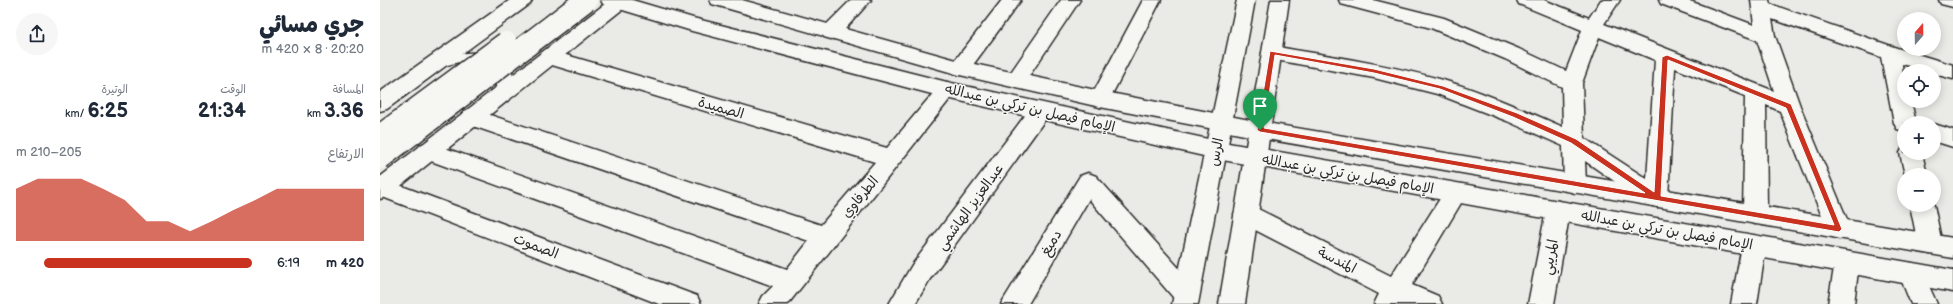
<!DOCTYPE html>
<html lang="ar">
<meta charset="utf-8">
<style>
:root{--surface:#fff;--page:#f6f6f7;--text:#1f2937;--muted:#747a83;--accent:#c8321e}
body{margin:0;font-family:"Balsamiq Sans","Playpen Sans Arabic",sans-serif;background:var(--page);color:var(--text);direction:rtl;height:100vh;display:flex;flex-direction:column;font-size:15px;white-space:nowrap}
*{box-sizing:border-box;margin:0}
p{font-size:13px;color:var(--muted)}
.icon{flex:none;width:22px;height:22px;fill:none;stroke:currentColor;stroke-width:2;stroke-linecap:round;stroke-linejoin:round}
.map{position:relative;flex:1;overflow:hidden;direction:ltr}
.side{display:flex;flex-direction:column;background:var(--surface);width:380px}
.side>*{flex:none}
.needle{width:26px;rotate:20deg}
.tools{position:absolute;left:1517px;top:12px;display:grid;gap:8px}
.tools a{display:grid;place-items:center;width:44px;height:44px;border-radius:50%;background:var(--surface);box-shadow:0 2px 10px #0003;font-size:20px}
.pin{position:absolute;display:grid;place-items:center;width:34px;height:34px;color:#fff;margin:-41px -17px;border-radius:50% 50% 50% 0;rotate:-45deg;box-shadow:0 0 4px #0007}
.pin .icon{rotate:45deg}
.round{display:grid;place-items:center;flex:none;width:42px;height:42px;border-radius:21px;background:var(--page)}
.overview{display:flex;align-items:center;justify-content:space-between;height:68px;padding:0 16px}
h1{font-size:22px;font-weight:800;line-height:30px}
.metrics{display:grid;grid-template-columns:repeat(3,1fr);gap:6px;height:68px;padding:4px 16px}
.metrics div{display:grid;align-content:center}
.metrics b{font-size:20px;font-weight:800}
.metrics small{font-size:11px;font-weight:400}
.metrics p{font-size:11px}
.chart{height:112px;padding:8px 16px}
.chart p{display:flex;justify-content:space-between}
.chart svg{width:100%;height:72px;margin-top:4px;fill:var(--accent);opacity:.7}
ul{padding:0 16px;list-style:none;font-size:13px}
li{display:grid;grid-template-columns:64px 48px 1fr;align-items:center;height:30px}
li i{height:10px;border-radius:5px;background:var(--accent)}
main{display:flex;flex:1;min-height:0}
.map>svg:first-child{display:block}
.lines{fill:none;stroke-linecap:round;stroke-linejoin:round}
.service-casing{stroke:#2b2b2b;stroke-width:3}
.minor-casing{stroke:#2b2b2b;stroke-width:3}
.tertiary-casing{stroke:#2b2b2b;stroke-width:3}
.secondary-casing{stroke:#2b2b2b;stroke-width:3}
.primary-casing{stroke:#2b2b2b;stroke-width:3}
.service{fill:#f6f6f2;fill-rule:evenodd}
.minor{fill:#f6f6f2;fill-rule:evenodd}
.tertiary{fill:#f6f6f2;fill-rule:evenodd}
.secondary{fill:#f6f6f2;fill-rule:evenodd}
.primary{fill:#f6f6f2;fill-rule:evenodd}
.primary-bridge-casing{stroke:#2b2b2b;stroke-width:25;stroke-linecap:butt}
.primary-bridge{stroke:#f6f6f2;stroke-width:22}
.route{fill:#c8321e;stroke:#fff;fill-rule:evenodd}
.labels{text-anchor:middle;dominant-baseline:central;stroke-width:3;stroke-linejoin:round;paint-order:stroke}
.street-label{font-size:14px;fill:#2b2b2b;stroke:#f6f6f2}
</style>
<main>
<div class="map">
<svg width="1573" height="304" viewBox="0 0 1573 304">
<rect width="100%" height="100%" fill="#eaeae6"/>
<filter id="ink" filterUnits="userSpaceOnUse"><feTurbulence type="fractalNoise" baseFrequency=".025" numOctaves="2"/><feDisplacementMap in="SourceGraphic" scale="8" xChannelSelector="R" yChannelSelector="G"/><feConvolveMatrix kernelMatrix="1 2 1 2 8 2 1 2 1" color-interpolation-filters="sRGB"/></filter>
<g filter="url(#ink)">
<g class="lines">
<defs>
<path id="service" d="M86 53C103 52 136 53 132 79 130 85 125 92 121 98H113L111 95C113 91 117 86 119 81 129 56 88 60 75 63 69 64 63 68 57 66L55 63 57 60Z"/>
<g id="minor">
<polygon points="471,0 491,0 458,37 451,39 444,37 441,32 444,27"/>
<polygon points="622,0 641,0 587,73 580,75 573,73 570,68 573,63"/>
<polygon points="681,0 700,0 643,85 636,87 629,85 626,80 629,75"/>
<polygon points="763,0 781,0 727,104 720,107 713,104 710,99"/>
<path d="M959 0H993L1064 18 1139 49 1186 71 1202 30 1139 4 1137 0H1164L1209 18 1221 0H1240L1224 24 1394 91 1377 40 1281 4 1279 0H1307L1374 25 1371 0H1389L1390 4 1517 48 1573 65V79L1554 74V71H1546L1522 64 1524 101H1531L1536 123H1524V131L1517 129 1514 123 1501 57 1392 19 1395 36 1420 106 1471 229 1467 236 1459 239 1451 236 1447 229 1400 111 1386 105 1387 214 1383 221 1375 224 1367 221 1363 214 1365 96 1295 68 1288 198 1285 205 1277 207 1269 205 1205 161 1206 184 1203 190 1195 193 1187 190 1184 184 1183 146 1127 121 1057 94 994 78 885 58 882 53 885 48 892 46C949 56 1007 64 1063 80 1104 92 1144 110 1183 127L1182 87 1125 59 1051 28 961 4ZM1219 37 1275 60 1267 179 1204 138 1202 83Z"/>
<polygon points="1559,0 1573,0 1573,7 1561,4"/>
<polygon points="169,50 507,148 560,85 567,82 574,85 577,90 408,304 379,304 383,296 393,286 40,157 37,151 40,145 48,142 407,269 429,241 84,123 81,117 84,111 92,109 441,225 495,162 162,62 159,57 162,52"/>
<polygon points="660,103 667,105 671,111 667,117 550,279 535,304 509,304 532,265 653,105"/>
<polygon points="1554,124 1573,130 1573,147 1554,141"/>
<polygon points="1523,147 1524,153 1542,153 1547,175 1525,175 1520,153"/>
<polygon points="708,173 716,176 816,287 819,295 816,303 798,303 709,199 648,304 621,304 700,176"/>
<polygon points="3,179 317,296 321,304 279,304 0,196 0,180"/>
<polygon points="1076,184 1084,186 1087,193 1032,285 1058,296 1062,304 994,304 999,294 858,221 854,214 858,207 866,204 874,207 1011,276 1068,186"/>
<polygon points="1178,201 1186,204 1190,211 1174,304 1148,304 1166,211 1170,204"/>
<polygon points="1530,205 1554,205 1562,244 1558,251 1550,254 1542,251 1538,244"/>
<polygon points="1374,236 1382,239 1386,246 1377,304 1351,304 1362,246 1366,239"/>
<polygon points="1467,252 1476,255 1479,262 1474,304 1448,304 1455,262 1458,255"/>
<polygon points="1531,263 1540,266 1557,304 1531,304 1519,274 1522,266"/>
</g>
<g id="tertiary">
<polygon points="857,0 875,0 818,304 792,304"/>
<polygon points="891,0 909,0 865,304 839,304"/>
</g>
<g id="secondary">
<polygon points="221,0 252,0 313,18 567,82 837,141 1573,270 1573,292 837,159 567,98 312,31 223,4"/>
<polygon points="330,0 362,0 580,61 720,91 880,122 1573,238 1573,258 880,138 720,107 580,75 332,4"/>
</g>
<g id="primary">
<polygon points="130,0 152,0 150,4 7,109 0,111 0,92"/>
<polygon points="230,0 251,0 249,4 8,196 0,199 0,177"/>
</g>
</defs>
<use href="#service" class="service-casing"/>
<use href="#minor" class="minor-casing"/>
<use href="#tertiary" class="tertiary-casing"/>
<use href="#secondary" class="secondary-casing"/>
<use href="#primary" class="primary-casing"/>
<use href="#service" class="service"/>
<use href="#minor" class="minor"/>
<use href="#tertiary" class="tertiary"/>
<use href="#secondary" class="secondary"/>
<use href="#primary" class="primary"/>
<defs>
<g id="primary-bridge">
<polyline points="0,136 126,43"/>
<polyline points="0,158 206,0"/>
</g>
</defs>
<use href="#primary-bridge" class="primary-bridge-casing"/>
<use href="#primary-bridge" class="primary-bridge"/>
</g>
</g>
<path class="route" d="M890 51 994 69 1063 86 1137 113 1196 139 1274 192 1282 57 1287 55 1411 104 1462 229 1459 232 880 132 877 130ZM895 55 994 73 1060 89 1133 117 1191 143 1265 193 884 128ZM1288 60 1406 108 1454 225 1281 196Z"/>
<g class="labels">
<g class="street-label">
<text transform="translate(341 108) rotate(16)">الصميدة</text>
<text transform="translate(650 108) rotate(13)">الإمام فيصل بن تركي بن عبدالله</text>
<text transform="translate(836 152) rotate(-79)">الرس</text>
<text transform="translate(968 174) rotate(10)">الإمام فيصل بن تركي بن عبدالله</text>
<text transform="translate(480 197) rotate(-50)">الطرفاوي</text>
<text transform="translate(590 207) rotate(-54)">عبدالعزيز الهاشمي</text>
<text transform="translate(1287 230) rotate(10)">الإمام فيصل بن تركي بن عبدالله</text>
<text transform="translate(671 243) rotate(-59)">دميغ</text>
<text transform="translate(156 246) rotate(21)">الصموت</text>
<text transform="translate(1170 257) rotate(-80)">المريبي</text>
<text transform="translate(957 260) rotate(27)">المندسة</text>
</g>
</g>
</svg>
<div class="tools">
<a><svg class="needle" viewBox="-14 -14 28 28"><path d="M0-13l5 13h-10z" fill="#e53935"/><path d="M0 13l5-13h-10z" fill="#747a83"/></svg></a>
<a><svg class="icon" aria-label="locate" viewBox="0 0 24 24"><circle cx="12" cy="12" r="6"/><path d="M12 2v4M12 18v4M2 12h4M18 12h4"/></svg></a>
<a>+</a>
<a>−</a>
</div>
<div class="pin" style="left:880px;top:130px;background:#1e9e55"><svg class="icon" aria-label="arrive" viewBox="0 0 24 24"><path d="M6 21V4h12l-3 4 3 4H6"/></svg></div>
</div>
<section class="side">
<div class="overview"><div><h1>جري مسائي</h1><p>20:20 · 8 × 420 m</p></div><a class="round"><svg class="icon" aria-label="share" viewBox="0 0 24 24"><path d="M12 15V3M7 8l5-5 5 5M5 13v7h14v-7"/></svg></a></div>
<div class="metrics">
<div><p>المسافة</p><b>3.36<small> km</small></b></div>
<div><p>الوقت</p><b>21:34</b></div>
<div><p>الوتيرة</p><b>6:25<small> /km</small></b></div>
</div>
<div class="chart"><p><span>الارتفاع</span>205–210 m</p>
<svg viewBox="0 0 160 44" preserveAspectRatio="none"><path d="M0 44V12L10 6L20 6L30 6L40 12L50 19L60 32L70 32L80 38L90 32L100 25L110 19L120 12L130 12L140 12L150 12L160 12V44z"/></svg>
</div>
<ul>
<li><b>420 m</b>6:19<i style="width:88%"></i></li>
</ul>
</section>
</main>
